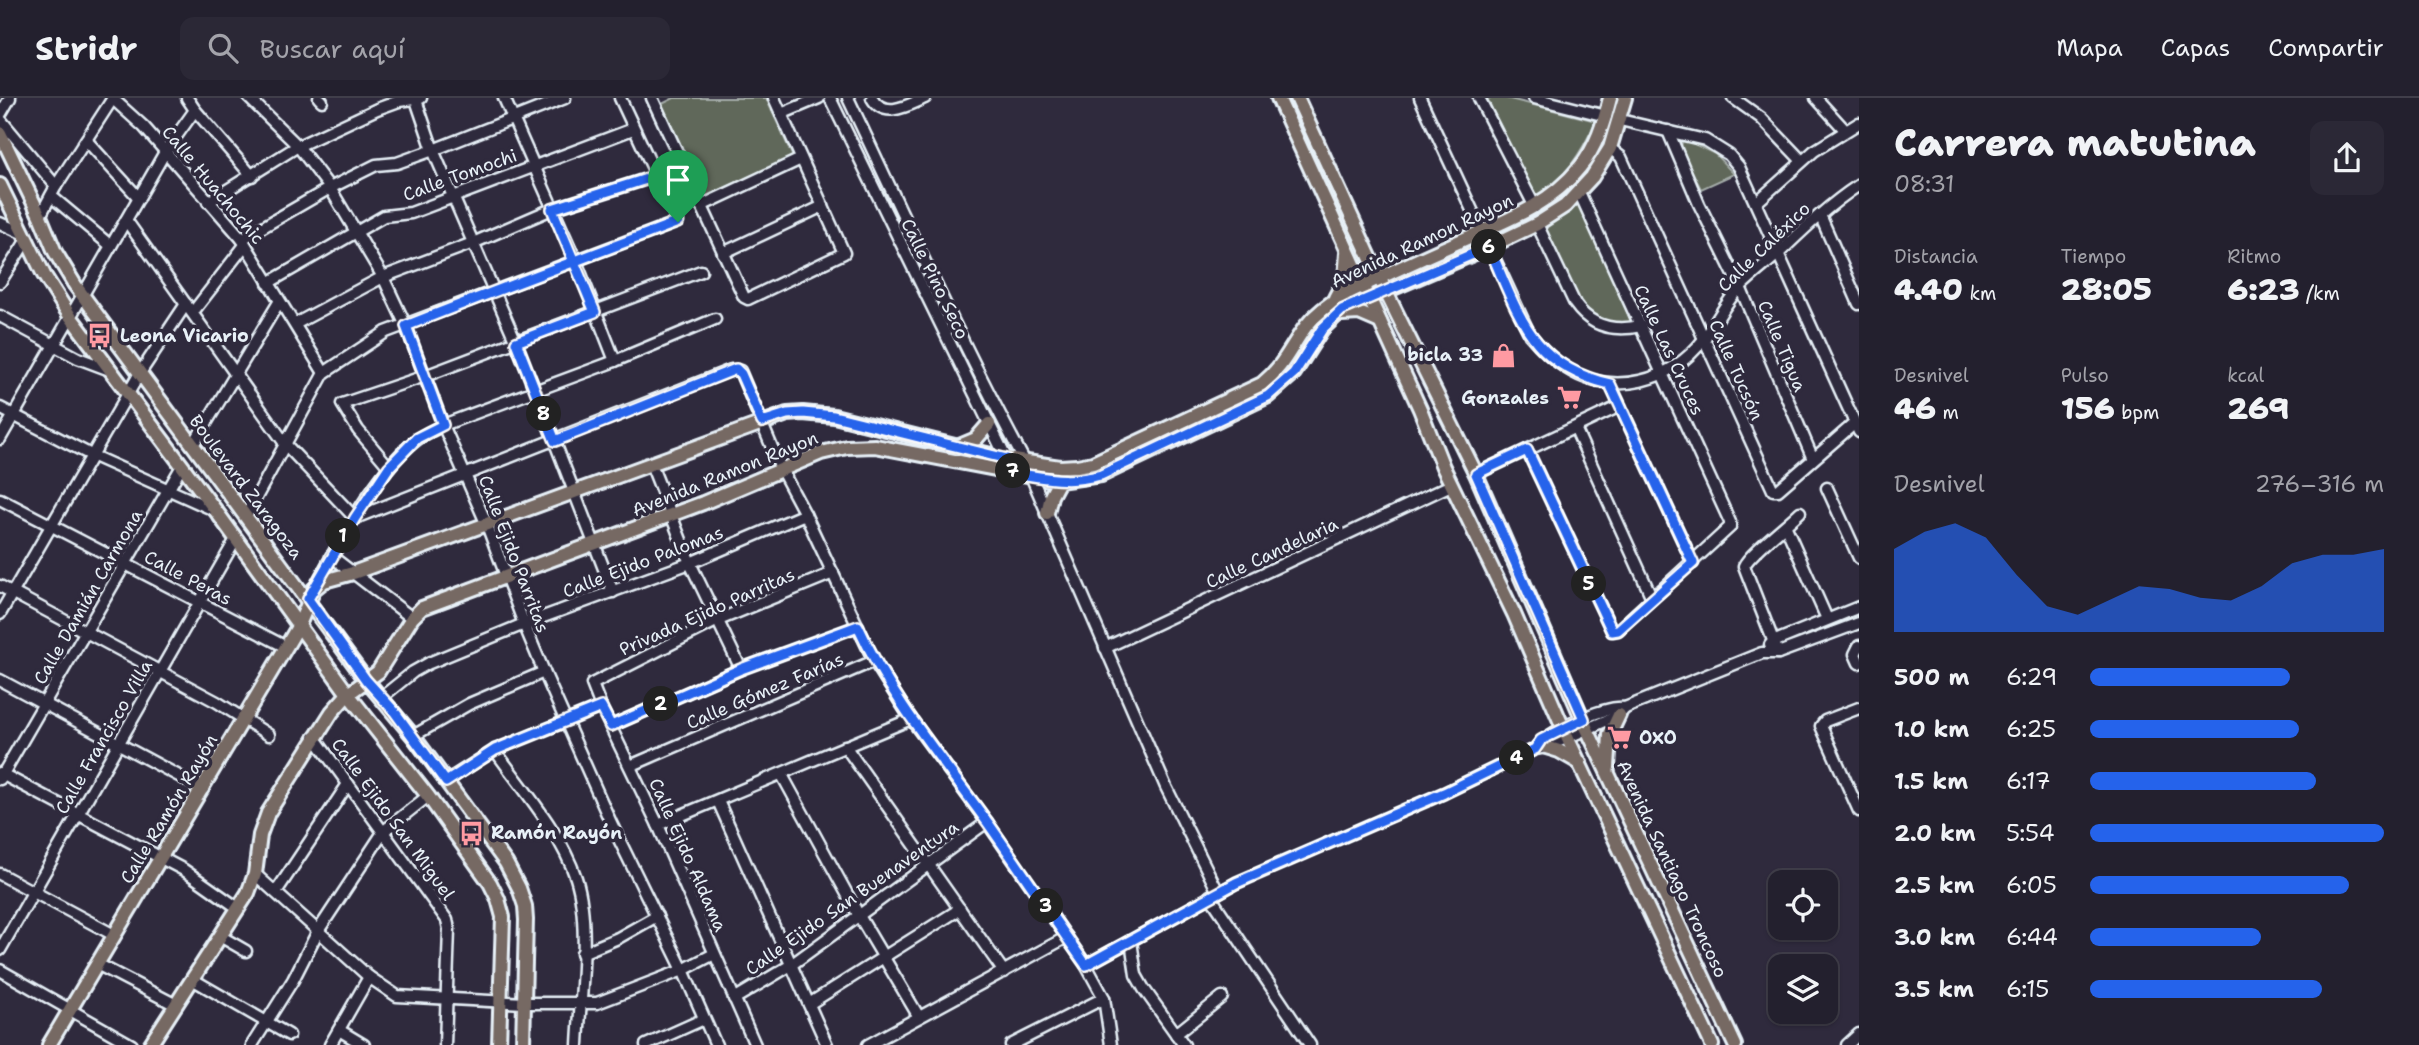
<!DOCTYPE html>
<html lang="es">
<meta charset="utf-8">
<style>
:root{--surface:#23202e;--page:#2b2836;--text:#f1f3f6;--muted:#a3a3aa;--line:#403e4a;--accent:#2563eb}
body{margin:0;font-family:"Shantell Sans",sans-serif;background:var(--page);color:var(--text);height:100vh;display:flex;flex-direction:column;font-size:26px;white-space:nowrap}
*{box-sizing:border-box;margin:0}
p{font-size:23px;color:var(--muted)}
.icon{flex:none;width:38px;height:38px;fill:none;stroke:currentColor;stroke-width:2;stroke-linecap:round;stroke-linejoin:round}
.map{position:relative;flex:1;overflow:hidden}
.side{display:flex;flex-direction:column;background:var(--surface);width:560px}
.side>*{flex:none}
.tools{position:absolute;left:1768px;top:772px;display:grid;gap:14px}
.tools a{display:grid;place-items:center;width:70px;height:70px;border-radius:14px;background:var(--surface);box-shadow:0 2px 5px #0004,0 0 0 2px var(--line);font-size:35px}
.pin{position:absolute;display:grid;place-items:center;width:60px;height:60px;color:#fff;margin:-72px -30px;border-radius:50% 50% 50% 0;rotate:-45deg;box-shadow:0 0 7px #0007}
.pin .icon{rotate:45deg}
.km{position:absolute;width:35px;height:35px;margin:-18px;border-radius:50%;background:#222;color:#fff;font-size:19px;line-height:35px;text-align:center}
.round{display:grid;place-items:center;flex:none;width:74px;height:74px;border-radius:14px;background:var(--page)}
.headline{display:flex;align-items:center;justify-content:space-between;height:119px;padding:0 35px}
h1{font-size:38px;font-weight:800;line-height:52px}
.metrics{display:grid;grid-template-columns:repeat(3,1fr);gap:10px;height:119px;padding:7px 35px}
.metrics div{display:grid;align-content:center}
.metrics b{font-size:30px;font-weight:800}
.metrics small{font-size:19px;font-weight:400}
.metrics p{font-size:19px}
.chart{height:196px;padding:14px 35px}
.chart p{display:flex;justify-content:space-between}
.chart svg{width:100%;height:126px;margin-top:7px;fill:var(--accent);opacity:.7}
ul{padding:0 35px;list-style:none;font-size:23px}
li{display:grid;grid-template-columns:112px 84px 1fr;align-items:center;height:52px}
li i{height:18px;border-radius:9px;background:var(--accent)}
header{display:flex;align-items:center;gap:42px;box-sizing:border-box;height:98px;padding:0 35px;background:var(--surface);border-bottom:2px solid var(--line)}
header strong{font-size:33px}
nav{display:flex;gap:38px;margin-inline-start:auto;font-size:24px}
.search{width:490px;height:63px;background:var(--page);display:flex;align-items:center;gap:18px;box-sizing:border-box;padding:0 24px;border-radius:14px;color:var(--muted);font-size:26px}
main{display:flex;flex:1;min-height:0}
.map>svg:first-child{display:block}
.green{fill:#61675a;stroke:#a4aca9;stroke-width:2}
.lines{fill:none;stroke-linecap:round;stroke-linejoin:round}
.minor-casing{stroke:#e8f1f8;stroke-width:15}
.major-casing{stroke:#e8f1f8;stroke-width:18}
.minor{stroke:#2f2a3d;stroke-width:10}
.major{stroke:#766964;stroke-width:12}
.route-casing{stroke:#fff;stroke-width:14}
.route{stroke:#2563eb;stroke-width:9}
.labels{text-anchor:middle;dominant-baseline:central;stroke-width:7;stroke-linejoin:round;paint-order:stroke}
.street-label{font-size:18px;fill:#e8f1f8;stroke:#2f2a3d}
.poi-label{font-size:18px;font-weight:bold;fill:#e8f1f8;stroke:#2f2a3d;text-anchor:start}
</style>
<header>
<strong>Stridr</strong>
<div class="search"><svg class="icon" aria-label="search" viewBox="0 0 24 24"><circle cx="10" cy="10" r="6"/><path d="M15 15l6 6"/></svg>Buscar aquí</div>
<nav><a>Mapa</a><a>Capas</a><a>Compartir</a></nav>
</header>
<main>
<div class="map">
<svg width="1859" height="947" viewBox="0 0 1859 947">
<rect width="100%" height="100%" fill="#2f2a3d"/>
<filter id="ink" filterUnits="userSpaceOnUse"><feTurbulence type="fractalNoise" baseFrequency=".0143" numOctaves="2"/><feDisplacementMap in="SourceGraphic" scale="14" xChannelSelector="R" yChannelSelector="G"/><feConvolveMatrix kernelMatrix="1 2 1 2 8 2 1 2 1" color-interpolation-filters="sRGB"/></filter>
<g filter="url(#ink)">
<g class="green">
<polygon points="674,0 766,0 793,59 704,99 662,6"/>
<path d="M1487 0H1506L1596 23C1582 54 1564 84 1533 100Z"/>
<polygon points="1686,42 1715,56 1734,76 1701,91 1681,52 1682,43"/>
<polygon points="1574,107 1579,107 1631,223 1623,228 1599,223 1581,209 1543,128"/>
</g>
<g class="lines">
<defs>
<g id="minor">
<polyline points="112,0 144,29 242,141 324,275"/>
<polyline points="187,0 195,12 252,78"/>
<polyline points="249,0 298,48 330,90 383,179 406,228 443,327 487,427 524,526 544,574 611,725 683,872 716,947"/>
<polyline points="319,0 322,3"/>
<polyline points="504,0 576,163 615,263"/>
<polyline points="652,0 744,199 748,201 844,155 774,0"/>
<polyline points="830,0 1008,364"/>
<path d="M848 0C906 122 961 245 1025 364L1166 689 1218 794"/>
<path d="M872 0C884 21 907 8 925 0"/>
<path d="M1420 0 1530 237C1541 250 1552 261 1566 270 1613 300 1671 284 1704 241 1717 224 1725 204 1741 188 1753 176 1768 165 1781 153 1806 129 1830 106 1859 87"/>
<polyline points="1479,0 1535,109"/>
<polyline points="1534,0 1606,18"/>
<polyline points="1733,0 1761,20 1802,63"/>
<polyline points="1816,0 1845,32"/>
<polyline points="416,2 433,52 516,244 613,494"/>
<polyline points="781,16 819,0"/>
<polyline points="0,17 10,0"/>
<polyline points="0,21 56,88"/>
<polyline points="1620,22 1705,42 1729,57 1739,69 1859,334"/>
<polyline points="1668,33 1699,106 1740,189 1813,361"/>
<polyline points="86,42 139,100"/>
<polyline points="1610,50 1621,59 1773,392 1778,392 1855,325"/>
<polyline points="51,98 111,148"/>
<polyline points="208,104 298,48 377,11 399,3 421,0"/>
<polyline points="1757,104 1814,53 1859,25"/>
<polyline points="701,108 801,61"/>
<polyline points="1820,117 1859,206"/>
<polyline points="40,118 56,88 113,0"/>
<polyline points="126,122 286,347 355,420 731,272 740,273 781,371 805,416 874,563 911,621 987,724 1086,867 1104,900 1111,947"/>
<polyline points="0,125 24,136"/>
<path d="M1537 126 1575 206C1591 229 1614 234 1641 228"/>
<polyline points="242,141 330,90 376,67 397,65 433,52 565,0"/>
<polyline points="723,155 823,108"/>
<polyline points="0,184 26,143"/>
<polyline points="268,185 384,118 411,115 633,31"/>
<polyline points="193,214 245,147"/>
<polyline points="0,218 78,260 110,272"/>
<polyline points="295,226 383,179 473,145 552,111 656,78"/>
<polyline points="1610,286 1693,465"/>
<polyline points="0,310 91,357 214,412"/>
<polyline points="1575,330 1652,500"/>
<polyline points="0,341 165,54 195,12"/>
<polyline points="193,347 279,204"/>
<polyline points="1527,352 1612,533 1618,532 1730,429 1730,424 1579,94"/>
<polyline points="651,366 690,465 741,571"/>
<polyline points="389,369 358,332 342,306 425,278 701,173"/>
<polyline points="1476,376 1620,308"/>
<polyline points="1827,390 1859,460"/>
<polyline points="0,401 286,549"/>
<polyline points="246,418 324,275 386,234 678,124 620,0"/>
<polyline points="1786,429 1827,521"/>
<polyline points="331,458 412,520"/>
<path d="M316 487C339 444 378 372 415 343 423 336 434 332 443 327L615 263 715 221"/>
<polyline points="0,488 217,604 269,637"/>
<polyline points="0,516 140,275 186,206"/>
<polyline points="1770,547 1773,544 1859,509"/>
<polyline points="1859,548 1855,556 1859,565"/>
<polyline points="1105,550 1451,387"/>
<path d="M1778 555 1744 468C1749 456 1788 426 1800 414"/>
<polyline points="0,582 203,691"/>
<polyline points="382,599 413,574 429,565 524,526 690,465 805,416"/>
<polyline points="1859,610 1825,623 1821,628 1859,713"/>
<polyline points="611,628 741,571 858,528"/>
<polyline points="413,638 469,606 544,574"/>
<polyline points="314,639 447,822 449,831 445,947"/>
<polyline points="845,648 1004,874"/>
<path d="M1535 651C1548 633 1603 608 1625 610L1762 555H1778L1859 525"/>
<path d="M495 652C523 692 560 733 576 780 591 827 580 897 578 947"/>
<polyline points="630,668 874,563"/>
<polyline points="0,675 184,772 238,810"/>
<polyline points="782,677 858,816 919,919"/>
<polyline points="0,681 182,368"/>
<polyline points="446,683 495,652 601,609"/>
<polyline points="718,703 827,947"/>
<polyline points="658,727 911,621"/>
<polyline points="0,776 114,837"/>
<polyline points="255,776 369,879 397,898 525,905 597,905 683,872 714,856"/>
<polyline points="276,794 348,686"/>
<polyline points="1210,798 1310,947"/>
<polyline points="220,838 246,853"/>
<polyline points="1131,843 1136,877 1144,891 1184,947"/>
<polyline points="0,852 236,441"/>
<polyline points="582,855 618,840 657,818"/>
<polyline points="97,866 176,907"/>
<polyline points="1086,867 1236,785 1444,695 1535,651 1546,649 1619,617 1625,610"/>
<polyline points="0,872 132,947"/>
<polyline points="192,881 289,937"/>
<polyline points="734,901 791,867 987,724"/>
<polyline points="809,906 960,811"/>
<polyline points="339,932 364,947"/>
<polyline points="1176,936 1222,899"/>
<polyline points="252,947 293,882 318,833 384,733 428,698"/>
<polyline points="330,947 369,879"/>
<polyline points="646,947 704,921"/>
<polyline points="755,947 658,727 601,609 592,586 716,523 833,475"/>
<polyline points="868,947 1067,839"/>
<polyline points="1011,947 1104,900"/>
<polyline points="1847,947 1859,936"/>
</g>
<g id="major">
<polyline points="1278,0 1420,311 1443,369 1514,516 1567,639 1712,947"/>
<polyline points="1297,0 1386,194 1476,376 1587,631 1735,947"/>
<polyline points="0,35 40,118 55,154 75,187 366,582 413,638 506,765 519,790 525,808 526,822 523,947"/>
<polyline points="0,87 44,177 70,218 216,413 348,596 428,698 490,785 498,801 503,819 499,947"/>
<polyline points="1335,200 1345,181 1347,155"/>
<polyline points="1342,216 1359,215 1380,224"/>
<polyline points="957,349 976,341 989,326"/>
<polyline points="1047,415 1051,398 1059,383"/>
<polyline points="1546,649 1559,653 1580,665"/>
<polyline points="1608,670 1610,636 1619,617"/>
<path d="M49 947 286 549 299 527 314 491 324 483 353 475 787 316 803 315 834 318 1007 361 1060 369 1077 368 1093 365 1262 286C1284 268 1290 250 1306 228 1317 214 1330 205 1345 196 1382 178 1420 161 1458 144 1503 124 1549 108 1580 69 1596 50 1604 24 1610 0"/>
<polyline points="150,947 248,795 255,776 260,737 268,715 332,614 348,596 378,574 412,520 422,510 703,405 821,355 847,349 875,348 1059,383 1101,377 1268,298 1294,275 1322,231 1342,212 1489,149 1537,126 1565,108 1592,79 1610,50 1625,0"/>
</g>
</defs>
<use href="#minor" class="minor-casing"/>
<use href="#major" class="major-casing"/>
<use href="#minor" class="minor"/>
<use href="#major" class="major"/>
</g>
</g>
<g class="lines" filter="url(#ink)">
<defs>
<path id="route" d="M678 124C587 159 496 192 406 228L443 327 417 340 389 369 355 420 308 501 366 582 394 613 446 684 495 652 601 609 611 628 741 571 858 528C891 601 942 661 988 725 1021 772 1053 820 1086 867L1236 785 1444 695 1535 651 1541 642 1584 621 1476 376 1527 352 1612 533 1618 532 1693 465 1610 286C1530 268 1519 216 1489 149L1342 212 1322 231 1294 275 1268 298 1101 377C1067 386 1048 380 1014 375L1007 361 834 318 803 315 787 316 762 324 741 276 736 271 555 343 516 244 595 214 552 111 656 78 678 124"/>
</defs>
<use href="#route" class="route-casing"/>
<use href="#route" class="route"/>
</g>
<defs>
<symbol id="bus-bare" viewBox="-9 -9 18 18"><path d="M-5-6H5V4H4V6H2V4H-2V6H-4V4H-5ZM-3.5-4V0h7V-4ZM-3.5 1.2v1.5H-2V1.2ZM2 1.2v1.5H3.5V1.2Z" fill="#ff9aa2" stroke="#2f2a3d" stroke-width="2.5" paint-order="stroke"/></symbol>
<symbol id="shop-bare" viewBox="-9 -9 18 18"><path d="M-5-2.5h2.3a2.7 3.5 0 0 1 5.4 0H5L5.5 6h-11ZM-1.5-2.5h3a1.5 2.3 0 0 0-3 0Z" fill="#ff9aa2" stroke="#2f2a3d" stroke-width="2.5" paint-order="stroke"/></symbol>
<symbol id="supermarket-bare" viewBox="-9 -9 18 18"><path d="M-6-5.5h2.5l.6 2H6L4.5 2H-2.5L-4.4-4H-6ZM-1.5 3.2a1.3 1.3 0 1 0 .1 0ZM3 3.2a1.3 1.3 0 1 0 .1 0Z" fill="#ff9aa2" stroke="#2f2a3d" stroke-width="2.5" paint-order="stroke"/></symbol>
</defs>
<g fill-rule="evenodd">
<use href="#bus-bare" x="82" y="220" width="35" height="35"/>
<use href="#shop-bare" x="1486" y="240" width="35" height="35"/>
<use href="#supermarket-bare" x="1552" y="282" width="35" height="35"/>
<use href="#supermarket-bare" x="1602" y="622" width="35" height="35"/>
<use href="#bus-bare" x="454" y="718" width="35" height="35"/>
</g>
<g class="labels">
<g class="street-label">
<text transform="translate(460 77) rotate(-20)">Calle Tomochi</text>
<text transform="translate(213 87) rotate(50)">Calle Huachochic</text>
<text transform="translate(1422 143) rotate(-25)">Avenida Ramon Rayon</text>
<text transform="translate(1764 149) rotate(-44)">Calle Caléxico</text>
<text transform="translate(935 181) rotate(64)">Calle Pino Seco</text>
<text transform="translate(1782 248) rotate(67)">Calle Tigua</text>
<text transform="translate(1669 252) rotate(65)">Calle Las Cruces</text>
<text transform="translate(1736 272) rotate(66)">Calle Tucsón</text>
<text transform="translate(725 376) rotate(-22)">Avenida Ramon Rayon</text>
<text transform="translate(246 389) rotate(53)">Boulevard Zaragoza</text>
<text transform="translate(1272 455) rotate(-25)">Calle Candelaria</text>
<text transform="translate(514 456) rotate(69)">Calle Ejido Parritas</text>
<text transform="translate(643 464) rotate(-21)">Calle Ejido Palomas</text>
<text transform="translate(188 480) rotate(28)">Calle Peras</text>
<text transform="translate(88 499) rotate(-60)">Calle Damián Carmona</text>
<text transform="translate(707 514) rotate(-24)">Privada Ejido Parritas</text>
<text transform="translate(765 593) rotate(-23)">Calle Gómez Farías</text>
<text transform="translate(104 639) rotate(-60)">Calle Francisco Villa</text>
<text transform="translate(169 711) rotate(-59)">Calle Ramón Rayón</text>
<text transform="translate(393 721) rotate(54)">Calle Ejido San Miguel</text>
<text transform="translate(688 757) rotate(66)">Calle Ejido Aldama</text>
<text transform="translate(1672 771) rotate(65)">Avenida Santiago Troncoso</text>
<text transform="translate(852 800) rotate(-35)">Calle Ejido San Buenaventura</text>
</g>
<g class="poi-label">
<text x="120" y="238">Leona Vicario</text>
<text x="1483" y="257" text-anchor="end">bicla 33</text>
<text x="1549" y="300" text-anchor="end">Gonzales</text>
<text x="1639" y="640">OXO</text>
<text x="491" y="735">Ramón Rayón</text>
</g>
</g>
</svg>
<div class="tools">
<a><svg class="icon" aria-label="locate" viewBox="0 0 24 24"><circle cx="12" cy="12" r="6"/><path d="M12 2v4M12 18v4M2 12h4M18 12h4"/></svg></a>
<a><svg class="icon" aria-label="layers" viewBox="0 0 24 24"><path d="M12 4l9 5-9 5-9-5zM3 14l9 5 9-5"/></svg></a>
</div>
<div class="pin" style="left:678px;top:124px;background:#1e9e55"><svg class="icon" aria-label="arrive" viewBox="0 0 24 24"><path d="M6 21V4h12l-3 4 3 4H6"/></svg></div>
<b class="km" style="left:343px;top:438px">1</b>
<b class="km" style="left:661px;top:606px">2</b>
<b class="km" style="left:1046px;top:808px">3</b>
<b class="km" style="left:1517px;top:660px">4</b>
<b class="km" style="left:1589px;top:486px">5</b>
<b class="km" style="left:1489px;top:149px">6</b>
<b class="km" style="left:1013px;top:373px">7</b>
<b class="km" style="left:544px;top:316px">8</b>
</div>
<section class="side">
<div class="headline"><div><h1>Carrera matutina</h1><p>08:31</p></div><a class="round"><svg class="icon" aria-label="share" viewBox="0 0 24 24"><path d="M12 15V3M7 8l5-5 5 5M5 13v7h14v-7"/></svg></a></div>
<div class="metrics">
<div><p>Distancia</p><b>4.40<small> km</small></b></div>
<div><p>Tiempo</p><b>28:05</b></div>
<div><p>Ritmo</p><b>6:23<small> /km</small></b></div>
</div>
<div class="metrics">
<div><p>Desnivel</p><b>46<small> m</small></b></div>
<div><p>Pulso</p><b>156<small> bpm</small></b></div>
<div><p>kcal</p><b>269</b></div>
</div>
<div class="chart"><p><span>Desnivel</span>276–316 m</p>
<svg viewBox="0 0 160 44" preserveAspectRatio="none"><path d="M0 44V15L10 9L20 6L30 11L40 24L50 35L60 38L70 33L80 28L90 29L100 32L110 33L120 28L130 20L140 17L150 17L160 15V44z"/></svg>
</div>
<ul>
<li><b>500 m</b>6:29<i style="width:68%"></i></li>
<li><b>1.0 km</b>6:25<i style="width:71%"></i></li>
<li><b>1.5 km</b>6:17<i style="width:77%"></i></li>
<li><b>2.0 km</b>5:54<i style="width:100%"></i></li>
<li><b>2.5 km</b>6:05<i style="width:88%"></i></li>
<li><b>3.0 km</b>6:44<i style="width:58%"></i></li>
<li><b>3.5 km</b>6:15<i style="width:79%"></i></li>
</ul>
</section>
</main>
